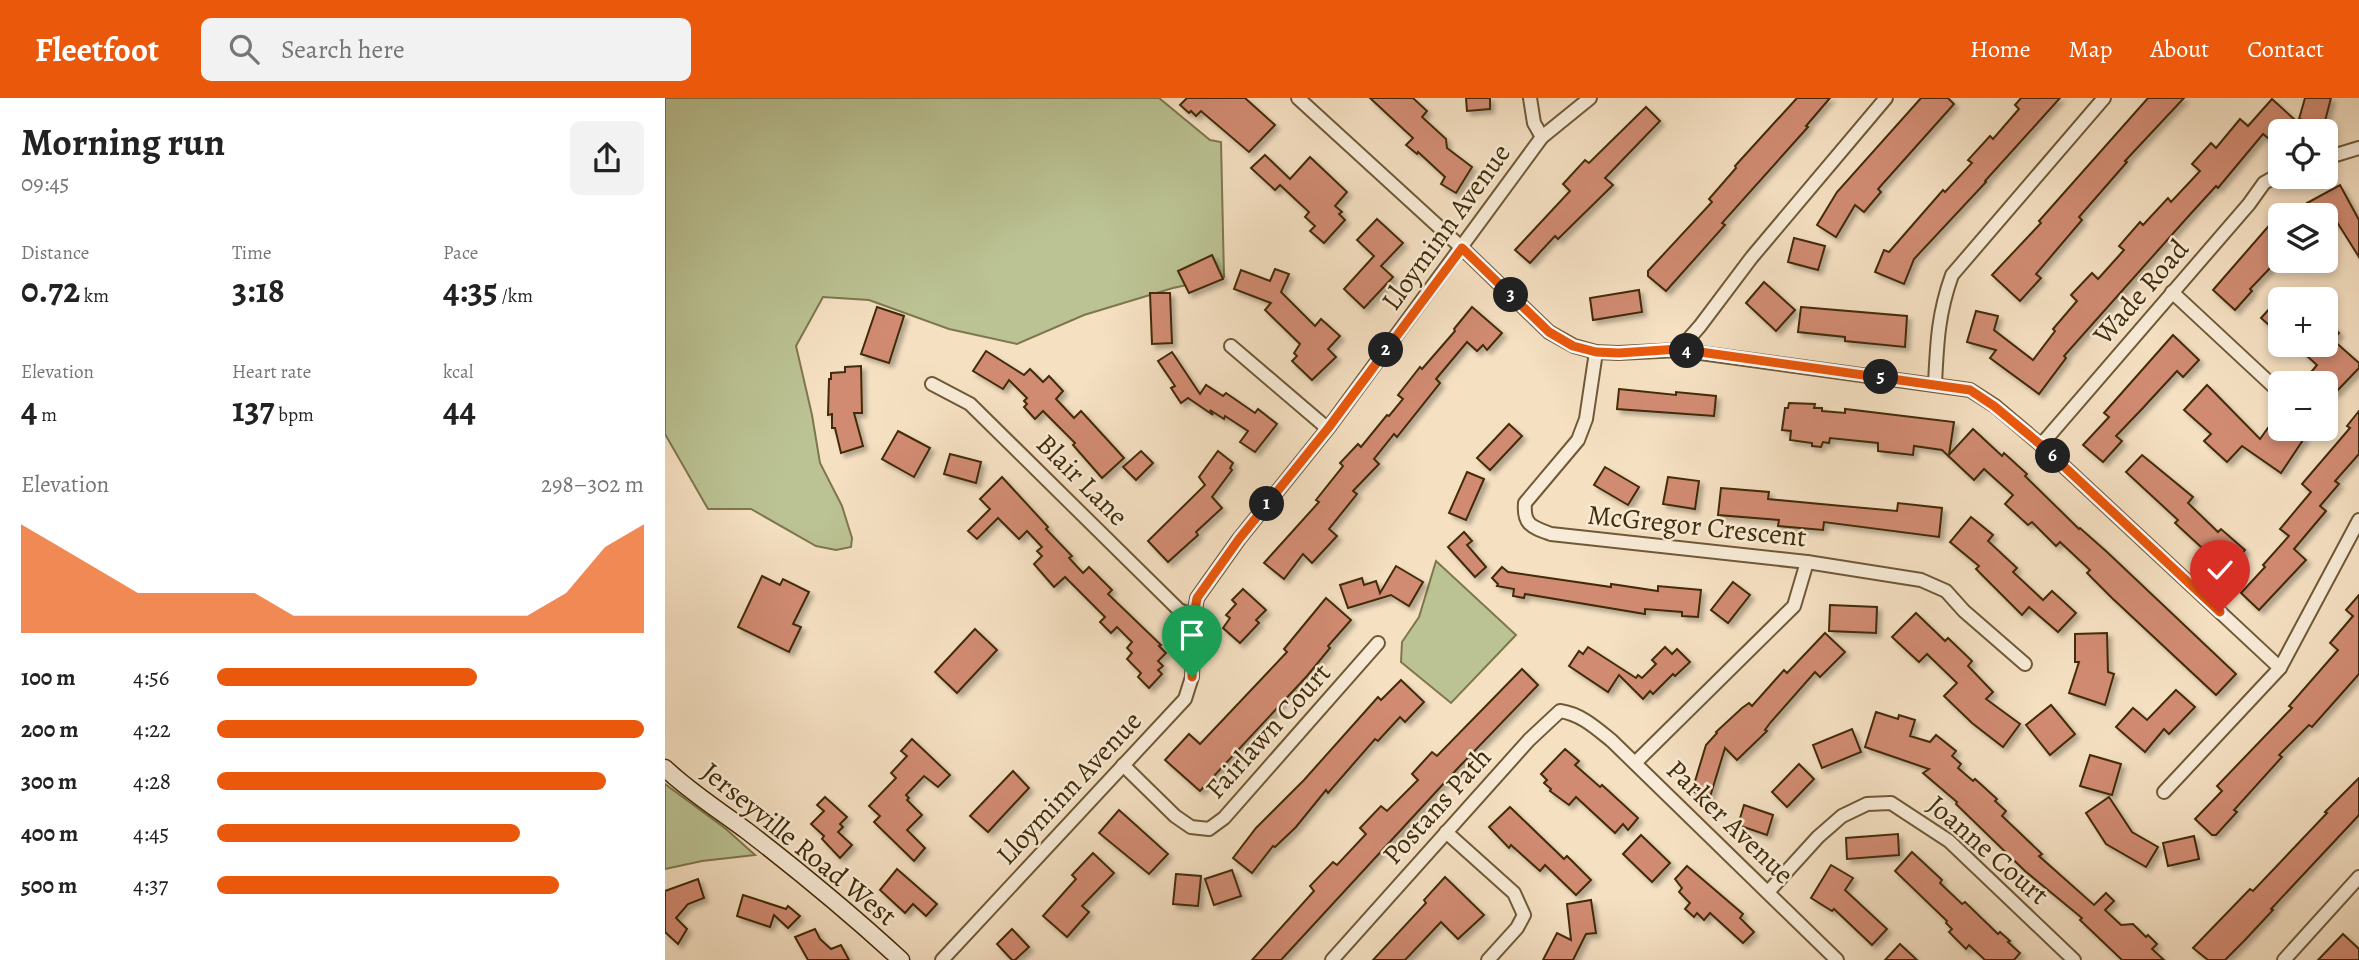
<!DOCTYPE html>
<meta charset="utf-8">
<style>
:root{--surface:#fff;--page:#f2f2f2;--text:#222;--muted:#767676;--accent:#ea580c}
body{margin:0;font-family:Alegreya,serif;background:var(--page);color:var(--text);height:100vh;display:flex;flex-direction:column;font-size:26px;white-space:nowrap}
*{box-sizing:border-box;margin:0}
p{font-size:23px;color:var(--muted)}
.icon{flex:none;width:38px;height:38px;fill:none;stroke:currentColor;stroke-width:2;stroke-linecap:round;stroke-linejoin:round}
.map{position:relative;flex:1;overflow:hidden}
.sheet{display:flex;flex-direction:column;background:var(--surface);width:665px}
.sheet>*{flex:none}
.controls{position:absolute;left:1603px;top:21px;display:grid;gap:14px}
.controls a{display:grid;place-items:center;width:70px;height:70px;border-radius:10px;background:var(--surface);box-shadow:0 4px 10px #0003;font-size:35px}
.pin{position:absolute;display:grid;place-items:center;width:60px;height:60px;color:#fff;margin:-72px -30px;border-radius:50% 50% 50% 0;rotate:-45deg;box-shadow:0 0 7px #0007}
.pin .icon{rotate:45deg}
.km{position:absolute;width:35px;height:35px;margin:-18px;border-radius:50%;background:#222;color:#fff;font-size:19px;line-height:35px;text-align:center}
.round{display:grid;place-items:center;flex:none;width:74px;height:74px;border-radius:10px;background:var(--page)}
.headline{display:flex;align-items:center;justify-content:space-between;height:119px;padding:0 21px}
h1{font-size:38px;font-weight:600;line-height:52px}
.stats{display:grid;grid-template-columns:repeat(3,1fr);gap:10px;height:119px;padding:7px 21px}
.stats div{display:grid;align-content:center}
.stats b{font-size:35px;font-weight:600}
.stats small{font-size:19px;font-weight:400}
.stats p{font-size:19px}
.chart{height:196px;padding:14px 21px}
.chart p{display:flex;justify-content:space-between}
.chart svg{width:100%;height:126px;margin-top:7px;fill:var(--accent);opacity:.7}
ul{padding:0 21px;list-style:none;font-size:23px}
li{display:grid;grid-template-columns:112px 84px 1fr;align-items:center;height:52px}
li i{height:18px;border-radius:9px;background:var(--accent)}
header{display:flex;align-items:center;gap:42px;box-sizing:border-box;height:98px;padding:0 35px;background:var(--accent);color:#fff}
header strong{font-size:33px}
nav{display:flex;gap:38px;margin-inline-start:auto;font-size:24px}
.search{width:490px;height:63px;background:var(--page);display:flex;align-items:center;gap:18px;box-sizing:border-box;padding:0 24px;border-radius:10px;color:var(--muted);font-size:26px}
main{display:flex;flex:1;min-height:0}
.map>svg:first-child{display:block}
.green{fill:#bbc293;stroke:#7e774d;stroke-width:2}
.building{fill:#d18b72;stroke:#422c07;stroke-width:2;filter:url(#shadow)}
.lines{fill:none;stroke-linecap:round;stroke-linejoin:round}
.minor-casing{stroke:#6f5936;stroke-width:16}
.secondary-casing{stroke:#422c07;stroke-width:19}
.minor{stroke:#f8ebd7;stroke-width:12}
.secondary{stroke:#f8ebd7;stroke-width:16}
.route-casing{stroke:#fff;stroke-width:14}
.route{stroke:#ea580c;stroke-width:9}
.labels{text-anchor:middle;dominant-baseline:central;stroke-width:5;stroke-linejoin:round;paint-order:stroke}
.street-label{font-size:28px;fill:#422c07;stroke:#f8ebd7}
</style>
<header>
<strong>Fleetfoot</strong>
<div class="search"><svg class="icon" aria-label="search" viewBox="0 0 24 24"><circle cx="10" cy="10" r="6"/><path d="M15 15l6 6"/></svg>Search here</div>
<nav><a>Home</a><a>Map</a><a>About</a><a>Contact</a></nav>
</header>
<main>
<section class="sheet">
<div class="headline"><div><h1>Morning run</h1><p>09:45</p></div><a class="round"><svg class="icon" aria-label="share" viewBox="0 0 24 24"><path d="M12 15V3M7 8l5-5 5 5M5 13v7h14v-7"/></svg></a></div>
<div class="stats">
<div><p>Distance</p><b>0.72<small> km</small></b></div>
<div><p>Time</p><b>3:18</b></div>
<div><p>Pace</p><b>4:35<small> /km</small></b></div>
</div>
<div class="stats">
<div><p>Elevation</p><b>4<small> m</small></b></div>
<div><p>Heart rate</p><b>137<small> bpm</small></b></div>
<div><p>kcal</p><b>44</b></div>
</div>
<div class="chart"><p><span>Elevation</span>298–302 m</p>
<svg viewBox="0 0 160 44" preserveAspectRatio="none"><path d="M0 44V6L10 14L20 22L30 30L40 30L50 30L60 30L70 38L80 38L90 38L100 38L110 38L120 38L130 38L140 30L150 14L160 6V44z"/></svg>
</div>
<ul>
<li><b>100 m</b>4:56<i style="width:61%"></i></li>
<li><b>200 m</b>4:22<i style="width:100%"></i></li>
<li><b>300 m</b>4:28<i style="width:91%"></i></li>
<li><b>400 m</b>4:45<i style="width:71%"></i></li>
<li><b>500 m</b>4:37<i style="width:80%"></i></li>
</ul>
</section>
<div class="map">
<svg width="1694" height="862" viewBox="0 0 1694 862">
<defs>
<filter id="shadow"><feDropShadow dx="4" dy="4" stdDeviation="2" flood-color="#0004"/></filter>
</defs>
<rect width="100%" height="100%" fill="#f5e0c2"/>
<filter id="stains"><feTurbulence type="fractalNoise" baseFrequency=".00286" numOctaves="4"/><feColorMatrix values="0 0 0 0 .2 0 0 0 0 .09 0 0 0 0 .02 0 0 0 .5 -.17"/></filter>
<radialGradient id="worn" r=".72"><stop offset=".6" stop-color="#630" stop-opacity="0"/><stop offset="1" stop-color="#630" stop-opacity=".3"/></radialGradient>
<g class="green">
<polygon points="0,0 494,0 545,42 556,44 559,179 508,190 419,217 352,246 284,231 204,202 158,199 131,248 147,317 155,365 177,408 187,440 186,449 171,452 151,448 86,411 43,411 0,336"/>
<polygon points="771,463 851,537 786,605 736,564 737,544 754,519"/>
<polygon points="0,686 61,731 90,757 37,763 0,771"/>
</g>
<g class="building">
<polygon points="522,0 580,0 610,27 584,54 536,13 531,18 526,13 524,15 515,7"/>
<polygon points="705,0 748,0 762,13 757,19 781,41 782,50 807,69 791,95 776,86 780,79 753,54 752,56 741,47 748,40"/>
<polygon points="801,0 825,0 825,11 802,13"/>
<polygon points="1132,0 1165,0 1141,28 1143,29 1057,125 1060,127 1001,193 983,178 983,173 1047,104 1044,101 1071,70 1070,68"/>
<polygon points="1256,0 1283,0 1289,6 1213,91 1216,94 1199,114 1190,107 1171,139 1152,127 1172,94"/>
<polygon points="1356,0 1395,0 1320,83 1321,84 1249,161 1239,186 1210,174 1219,152 1224,154 1278,92 1280,94 1307,65 1303,62 1325,38 1328,41 1354,11 1350,7"/>
<polygon points="1483,0 1519,0 1460,63 1462,64 1414,119 1417,122 1371,176 1376,180 1355,203 1327,177 1376,125 1374,123"/>
<polygon points="1640,0 1666,0 1659,27 1634,21"/>
<polygon points="1607,1 1629,21 1619,33 1615,33 1615,37 1609,45 1598,36 1553,90 1551,88 1520,122 1399,258 1401,260 1374,296 1325,260 1331,252 1302,244 1311,213 1333,218 1329,232 1368,262 1390,233 1388,231 1412,203 1406,197 1427,175 1433,181 1459,152 1454,148 1475,124 1478,127 1503,100 1506,104 1535,73 1527,66 1546,45 1551,50 1575,21 1583,28"/>
<polygon points="981,9 995,23 940,80 948,87 893,141 890,138 865,165 850,152 905,93 898,86 920,62 924,65"/>
<polygon points="600,57 625,81 645,59 682,94 670,108 677,114 674,116 680,122 659,145 645,133 650,128 640,119 644,114 615,87 610,92 586,70"/>
<polygon points="1675,87 1694,122 1694,159 1672,124 1661,130 1661,117 1648,117 1642,105"/>
<polygon points="1615,115 1615,152 1605,164 1608,167 1585,191 1587,193 1570,212 1548,192"/>
<polygon points="712,121 738,145 716,168 728,179 699,210 679,191 709,158 692,142"/>
<polygon points="1129,140 1160,148 1153,172 1123,164"/>
<polygon points="547,157 558,181 524,195 513,173"/>
<polygon points="610,171 624,176 616,194 650,228 656,221 675,238 663,251 671,259 647,282 627,263 632,258 629,255 635,246 600,212 606,205 569,191 576,172 605,183"/>
<polygon points="1099,184 1130,212 1111,233 1081,205"/>
<polygon points="974,192 977,214 928,222 925,200"/>
<polygon points="485,195 505,195 507,245 487,246"/>
<polygon points="1615,199 1615,237 1596,220"/>
<polygon points="212,209 239,218 224,265 196,256"/>
<polygon points="807,209 837,235 822,252 818,247 812,253 802,244 771,281 775,285 732,339 729,336 709,361 714,366 688,393 692,396 664,431 672,438 647,465 638,456 619,481 599,465 654,404 651,402 678,368 675,365 693,346 696,349 722,317 724,318 738,301 733,297 755,269 757,271 790,233 789,231"/>
<polygon points="1136,209 1242,218 1240,249 1180,243 1180,239 1133,234"/>
<polygon points="1661,222 1674,235 1668,242 1694,265 1694,270 1670,295 1647,273 1652,267 1630,247 1661,247"/>
<polygon points="1508,237 1534,262 1518,279 1512,273 1476,312 1451,338 1457,343 1438,364 1418,347 1444,319 1439,315"/>
<polygon points="321,253 359,277 365,271 378,284 384,278 398,293 391,301 409,320 416,313 459,360 437,380 408,347 410,345 378,313 370,321 359,309 362,306 359,303 362,300 344,282 338,291 308,273"/>
<polygon points="507,254 535,296 541,287 558,298 561,295 590,315 593,311 612,326 590,354 575,344 583,333 560,318 559,321 545,312 548,317 523,300 516,305 506,290 510,288 493,263"/>
<polygon points="196,268 197,315 189,315 198,348 176,355 170,330 167,330 167,316 163,317 164,281 166,281 166,275 180,274 180,269"/>
<polygon points="1542,287 1595,341 1615,313 1615,331 1628,331 1640,339 1616,375 1577,348 1562,364 1539,343 1546,336 1519,312"/>
<polygon points="954,291 1011,297 1011,294 1051,298 1049,318 952,311"/>
<polygon points="1124,305 1150,306 1149,310 1157,310 1157,313 1180,315 1180,311 1289,324 1284,357 1308,331 1337,358 1339,355 1362,376 1360,378 1414,431 1415,430 1442,454 1571,576 1551,597 1447,500 1422,475 1425,472 1395,444 1391,448 1367,424 1363,427 1340,406 1348,397 1319,371 1309,382 1277,352 1249,348 1248,357 1213,353 1213,345 1165,340 1164,345 1158,344 1156,349 1147,348 1147,345 1125,342 1126,333 1117,332 1120,310 1123,310"/>
<polygon points="1694,313 1694,356 1670,383 1674,386 1655,408 1661,413 1629,451 1641,462 1594,512 1576,495 1600,469 1598,467 1624,438 1615,431 1646,394 1637,386 1685,330 1682,328"/>
<polygon points="844,326 857,338 825,372 812,360"/>
<polygon points="233,333 265,350 249,379 217,361"/>
<polygon points="476,353 488,365 471,382 458,369"/>
<polygon points="553,353 568,365 565,370 567,372 547,399 557,410 531,434 533,437 503,464 483,443 540,387 534,379"/>
<polygon points="285,356 316,364 311,385 279,376"/>
<polygon points="1477,357 1528,399 1523,405 1553,434 1556,431 1580,452 1561,472 1510,425 1513,422 1461,374"/>
<polygon points="940,369 974,389 963,407 929,387"/>
<polygon points="802,374 819,381 801,422 784,415"/>
<polygon points="337,379 383,429 381,431 407,458 404,460 418,475 424,469 447,492 443,496 496,547 494,548 501,555 493,563 498,568 493,572 497,576 484,590 473,579 476,575 462,561 467,555 462,550 467,544 452,529 446,535 435,524 440,519 400,479 389,489 369,466 377,458 372,453 377,449 362,433 354,441 333,420 312,441 303,433 325,411 315,401"/>
<polygon points="1003,379 1034,383 1030,411 998,406"/>
<polygon points="1056,390 1104,394 1103,401 1177,408 1232,413 1233,405 1277,410 1274,439 1159,424 1158,432 1113,428 1114,422 1053,417"/>
<polygon points="1306,419 1328,437 1323,443 1352,470 1348,474 1378,502 1387,493 1411,515 1393,534 1364,509 1357,517 1311,471 1314,468 1285,444"/>
<polygon points="799,434 807,443 802,447 821,469 810,479 783,449"/>
<polygon points="731,468 758,484 744,508 726,497 683,510 675,487 697,480 699,487 711,483 715,495"/>
<polygon points="837,469 843,474 946,489 946,486 993,493 993,488 1036,492 1033,519 1017,518 1017,514 980,511 980,516 860,496 859,500 848,498 849,491 832,488 833,486 827,480"/>
<polygon points="97,478 115,487 118,481 144,494 128,526 136,529 124,554 73,529"/>
<polygon points="1068,484 1085,497 1063,525 1046,512"/>
<polygon points="578,491 601,512 591,522 594,525 575,545 558,530 565,520 561,517 571,506 567,502"/>
<polygon points="1694,497 1694,576 1647,629 1644,627 1614,657 1617,659 1569,712 1572,714 1551,737 1547,737 1530,721 1557,693 1552,688 1627,610 1624,608 1673,552 1665,545 1688,518 1681,512"/>
<polygon points="661,500 686,522 663,548 665,550 642,578 535,693 500,662 524,636 535,646 622,554 619,551"/>
<polygon points="1165,507 1212,509 1211,535 1164,533"/>
<polygon points="1251,515 1280,543 1283,540 1307,563 1303,568 1328,594 1321,601 1355,626 1338,649 1307,625 1279,598 1292,585 1262,556 1254,564 1227,539"/>
<polygon points="310,531 332,552 292,595 270,574"/>
<polygon points="1160,535 1180,554 1155,579 1150,574 1105,625 1100,632 1102,633 1072,662 1060,650 1045,699 1027,693 1041,647 1052,635 1051,634 1077,610 1084,605 1087,608 1119,572 1122,575"/>
<polygon points="1442,535 1443,574 1449,576 1440,607 1404,595 1414,564 1410,564 1410,536"/>
<polygon points="923,549 971,580 973,577 977,580 991,566 987,562 1000,549 1007,556 1012,551 1025,564 1010,578 1008,576 988,596 985,593 978,601 954,577 943,594 904,568 914,553 918,556"/>
<polygon points="857,571 873,587 793,670 616,862 587,862 649,793 645,788 668,764 672,767 701,736 695,730 716,708 722,713 753,682 747,676 767,654 772,658"/>
<polygon points="736,582 759,604 740,624 735,619 713,643 710,641 663,695 661,692 631,729 610,749 608,748 587,775 568,760 591,730 639,682 713,599 716,602"/>
<polygon points="1511,592 1530,609 1504,636 1499,631 1480,654 1451,629 1468,610 1482,622"/>
<polygon points="1386,607 1410,636 1385,657 1361,627"/>
<polygon points="1211,614 1233,621 1234,617 1250,622 1245,638 1265,644 1271,637 1291,653 1287,658 1296,666 1293,670 1308,683 1310,681 1332,701 1330,703 1341,713 1337,718 1377,756 1374,758 1429,807 1441,795 1449,803 1440,812 1456,827 1468,826 1481,839 1483,837 1492,846 1487,851 1499,862 1457,862 1415,822 1417,820 1360,773 1291,706 1292,704 1258,675 1264,671 1200,649"/>
<polygon points="1187,631 1196,654 1157,670 1148,647"/>
<polygon points="247,641 285,677 273,689 259,678 241,697 244,700 242,702 257,717 242,732 260,750 249,763 209,724 215,718 204,708 231,680 226,675 242,658 236,653"/>
<polygon points="900,651 914,663 910,667 935,689 937,687 973,720 963,732 958,726 950,735 911,699 904,707 885,693 886,691 879,685 882,682 876,676"/>
<polygon points="1425,657 1456,666 1447,697 1415,688"/>
<polygon points="1134,666 1149,681 1122,709 1107,694"/>
<polygon points="348,673 364,690 323,734 305,718"/>
<polygon points="1694,680 1694,717 1606,811 1608,812 1579,843 1560,862 1543,862 1528,850 1585,791 1588,793 1662,715 1660,714"/>
<polygon points="160,699 182,719 175,726 178,729 173,734 187,747 175,760 157,741 159,738 146,726 159,713 152,707"/>
<polygon points="1444,699 1467,734 1493,749 1481,769 1441,746 1421,715"/>
<polygon points="1079,707 1108,717 1102,737 1073,727"/>
<polygon points="845,709 899,761 902,758 926,782 911,797 880,767 875,773 846,747 844,750 824,729"/>
<polygon points="454,712 503,756 484,776 434,735"/>
<polygon points="1233,736 1234,757 1182,761 1181,740"/>
<polygon points="976,737 1005,765 987,784 958,756"/>
<polygon points="1529,738 1534,761 1503,768 1498,745"/>
<polygon points="1247,754 1277,782 1275,785 1297,806 1300,804 1333,836 1335,834 1345,843 1343,844 1355,855 1349,862 1320,862 1304,847 1301,851 1284,834 1287,831 1281,825 1282,823 1230,773"/>
<polygon points="428,755 449,775 417,808 424,814 402,839 378,818 411,781 407,777"/>
<polygon points="1166,767 1188,780 1180,792 1222,831 1207,847 1169,811 1167,813 1146,800"/>
<polygon points="1022,768 1078,816 1075,820 1089,834 1078,845 1045,815 1039,822 1032,815 1029,819 1020,811 1025,805 1014,794 1017,790 1010,781"/>
<polygon points="232,771 272,806 261,818 248,806 240,815 215,792"/>
<polygon points="567,772 576,798 549,807 540,781"/>
<polygon points="511,776 536,778 533,808 508,806"/>
<polygon points="780,779 819,817 793,841 776,824 740,862 708,862 761,805 759,802"/>
<polygon points="33,781 39,800 23,806 11,820 22,831 13,846 0,834 0,793"/>
<polygon points="78,797 121,811 123,808 135,818 123,830 109,817 105,829 72,818"/>
<polygon points="926,802 931,835 921,836 908,862 878,862 892,835 906,842 902,806"/>
<polygon points="150,831 155,841 166,851 176,847 184,862 143,862 130,839"/>
<polygon points="347,831 364,849 350,862 347,862 332,846"/>
<polygon points="1678,836 1694,851 1694,862 1653,862"/>
<polygon points="1235,846 1252,862 1220,862"/>
</g>
<g class="lines">
<defs>
<g id="minor">
<polyline points="633,0 797,150 884,234 909,248 931,254 953,255 1014,252 1305,292 1330,308 1376,347 1615,570"/>
<polyline points="865,0 869,25 877,39"/>
<polyline points="1661,60 1694,50"/>
<polyline points="1507,194 1608,288"/>
<polyline points="566,248 662,330"/>
<polyline points="1014,252 1035,228 1087,159 1221,0"/>
<path d="M931 254 921 321 913 342 860 405C858 427 867 429 886 436L1142 464 1256 482 1281 493 1299 513 1360 566"/>
<polyline points="267,286 305,306 514,512 529,518"/>
<path d="M1270 286C1272 245 1273 216 1287 177L1439 0"/>
<polyline points="1376,347 1584,106 1599,85 1615,76"/>
<polyline points="970,665 1129,508 1142,464"/>
<polyline points="458,667 510,718 526,729 544,731 559,720 713,545"/>
<polyline points="1499,694 1615,570 1694,422"/>
<polyline points="781,734 849,795 859,817 852,830 823,862"/>
<polyline points="1103,794 1153,739 1177,718 1202,706 1226,705 1284,743 1409,862"/>
<polyline points="277,862 520,601 527,579 529,518 532,500 574,441 664,329 877,39 925,0"/>
<path d="M667 862 864 642 895 613C916 616 931 630 947 643L1172 862"/>
<polyline points="1619,862 1694,779"/>
</g>
<path id="secondary" d="M0 670C25 694 54 712 82 733 135 774 186 816 236 862"/>
</defs>
<use href="#minor" class="minor-casing"/>
<use href="#secondary" class="secondary-casing"/>
<use href="#minor" class="minor"/>
<use href="#secondary" class="secondary"/>
</g>
<g class="lines">
<defs>
<polyline id="route" points="527,579 529,518 532,500 574,441 664,329 797,150 884,234 908,248 931,254 954,255 1014,251 1305,292 1329,308 1376,347 1555,514"/>
</defs>
<use href="#route" class="route-casing"/>
<use href="#route" class="route"/>
</g>
<g class="labels">
<g class="street-label">
<text transform="translate(781 129) rotate(-54)">Lloyminn Avenue</text>
<text transform="translate(1476 194) rotate(-49)">Wade Road</text>
<text transform="translate(417 382) rotate(45)">Blair Lane</text>
<text transform="translate(1032 428) rotate(6)">McGregor Crescent</text>
<text transform="translate(603 633) rotate(-48)">Fairlawn Court</text>
<text transform="translate(404 690) rotate(-47)">Lloyminn Avenue</text>
<text transform="translate(772 708) rotate(-48)">Postans Path</text>
<text transform="translate(1065 724) rotate(44)">Parker Avenue</text>
<text transform="translate(134 746) rotate(39)">Jerseyville Road West</text>
<text transform="translate(1323 752) rotate(41)">Joanne Court</text>
</g>
</g>
<rect width="100%" height="100%" filter="url(#stains)"/>
<rect width="100%" height="100%" fill="url(#worn)"/>
</svg>
<div class="controls">
<a><svg class="icon" aria-label="locate" viewBox="0 0 24 24"><circle cx="12" cy="12" r="6"/><path d="M12 2v4M12 18v4M2 12h4M18 12h4"/></svg></a>
<a><svg class="icon" aria-label="layers" viewBox="0 0 24 24"><path d="M12 4l9 5-9 5-9-5zM3 14l9 5 9-5"/></svg></a>
<a>+</a>
<a>−</a>
</div>
<div class="pin" style="left:527px;top:579px;background:#1e9e55"><svg class="icon" aria-label="arrive" viewBox="0 0 24 24"><path d="M6 21V4h12l-3 4 3 4H6"/></svg></div>
<div class="pin" style="left:1555px;top:514px;background:#d93025"><svg class="icon" aria-label="check" viewBox="0 0 24 24"><path d="M5 12l5 5 9-10"/></svg></div>
<b class="km" style="left:602px;top:406px">1</b>
<b class="km" style="left:721px;top:252px">2</b>
<b class="km" style="left:846px;top:197px">3</b>
<b class="km" style="left:1022px;top:253px">4</b>
<b class="km" style="left:1216px;top:279px">5</b>
<b class="km" style="left:1388px;top:358px">6</b>
</div>
</main>
